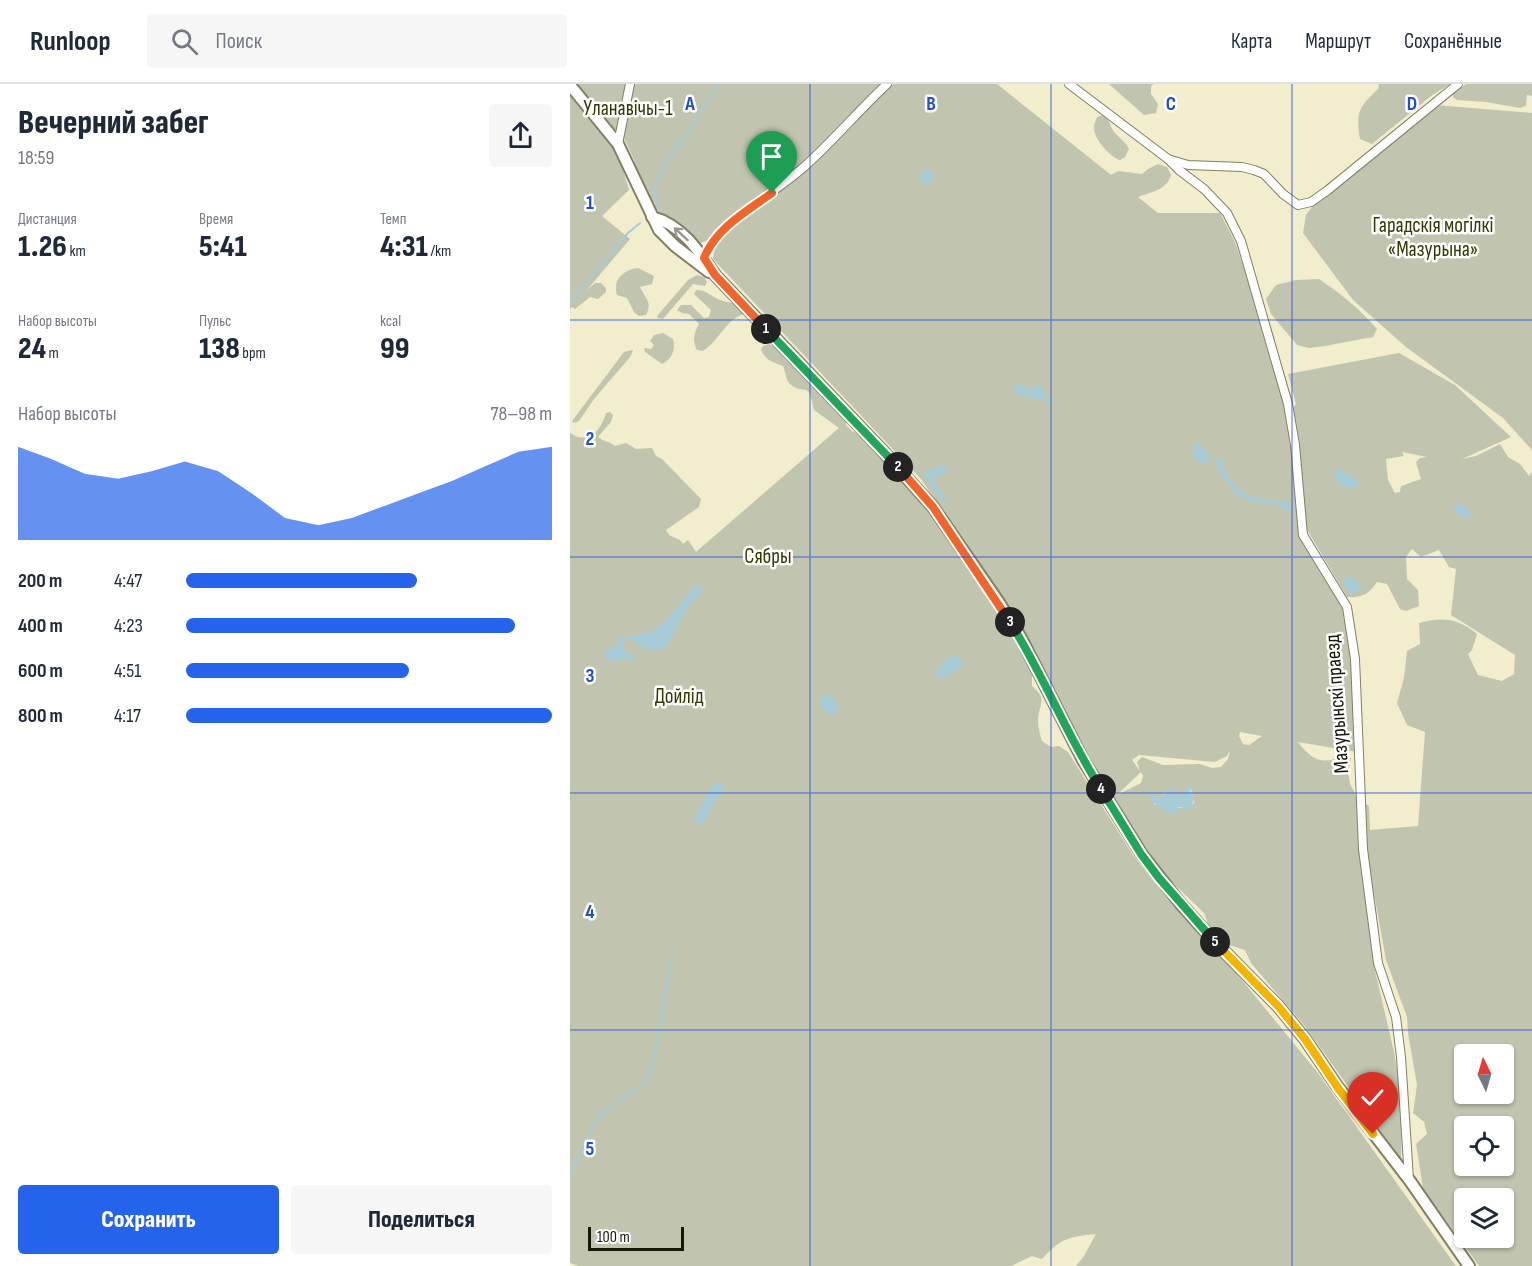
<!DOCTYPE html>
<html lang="ru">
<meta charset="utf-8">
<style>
:root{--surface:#fff;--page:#f6f6f7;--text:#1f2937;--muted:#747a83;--line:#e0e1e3;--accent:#2563eb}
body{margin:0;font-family:"Sofia Sans Condensed",sans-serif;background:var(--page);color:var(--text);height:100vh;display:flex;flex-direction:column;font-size:22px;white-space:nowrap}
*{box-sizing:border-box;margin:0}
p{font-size:20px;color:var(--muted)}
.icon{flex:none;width:33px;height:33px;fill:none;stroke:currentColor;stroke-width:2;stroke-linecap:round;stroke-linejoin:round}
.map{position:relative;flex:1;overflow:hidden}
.panel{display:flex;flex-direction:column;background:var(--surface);width:570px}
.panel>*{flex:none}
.needle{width:39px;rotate:355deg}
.tools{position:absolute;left:884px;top:960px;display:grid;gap:12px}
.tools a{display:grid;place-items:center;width:60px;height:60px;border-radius:6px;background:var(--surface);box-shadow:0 2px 4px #0004;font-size:30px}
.scale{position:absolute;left:18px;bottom:15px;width:96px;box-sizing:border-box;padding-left:6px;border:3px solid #18160b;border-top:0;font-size:16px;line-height:21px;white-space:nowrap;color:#18160b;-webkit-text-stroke:4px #fff;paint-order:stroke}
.pin{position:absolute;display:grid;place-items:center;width:51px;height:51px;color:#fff;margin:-62px -26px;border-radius:50% 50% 50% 0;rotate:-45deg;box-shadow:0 0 6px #0007}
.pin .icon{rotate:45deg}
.km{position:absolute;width:30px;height:30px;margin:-15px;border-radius:50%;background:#222;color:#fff;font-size:16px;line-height:30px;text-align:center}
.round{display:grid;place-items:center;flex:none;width:63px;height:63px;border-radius:6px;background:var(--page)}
.overview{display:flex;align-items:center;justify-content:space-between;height:102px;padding:0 18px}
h1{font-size:33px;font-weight:800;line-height:45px}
.figures{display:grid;grid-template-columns:repeat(3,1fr);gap:9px;height:102px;padding:6px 18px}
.figures div{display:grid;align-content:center}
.figures b{font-size:30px;font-weight:800}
.figures small{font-size:16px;font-weight:400}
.figures p{font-size:16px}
.chart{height:168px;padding:12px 18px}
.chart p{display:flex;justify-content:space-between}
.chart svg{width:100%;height:108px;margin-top:6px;fill:var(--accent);opacity:.7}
.primary-button{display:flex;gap:12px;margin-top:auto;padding:12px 18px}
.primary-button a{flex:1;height:69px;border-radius:6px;background:var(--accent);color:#fff;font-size:24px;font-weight:800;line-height:69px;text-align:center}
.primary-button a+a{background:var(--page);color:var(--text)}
ul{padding:0 18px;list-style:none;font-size:20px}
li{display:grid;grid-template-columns:96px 72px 1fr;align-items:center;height:45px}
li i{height:15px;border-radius:8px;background:var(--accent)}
header{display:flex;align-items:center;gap:36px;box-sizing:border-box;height:84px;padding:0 30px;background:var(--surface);border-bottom:2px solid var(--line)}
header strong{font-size:28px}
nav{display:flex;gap:33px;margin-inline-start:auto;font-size:21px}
.search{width:420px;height:54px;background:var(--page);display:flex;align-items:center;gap:15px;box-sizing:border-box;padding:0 21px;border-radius:6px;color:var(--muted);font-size:22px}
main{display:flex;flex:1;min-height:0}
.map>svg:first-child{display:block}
.green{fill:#c1c5af;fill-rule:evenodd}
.water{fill:#a7ccd8}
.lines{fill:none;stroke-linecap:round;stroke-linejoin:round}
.stream{stroke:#a7ccd8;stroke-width:2}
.street-casing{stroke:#837f62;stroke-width:10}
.secondary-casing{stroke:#837f62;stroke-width:14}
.street{stroke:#fff;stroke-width:8}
.secondary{stroke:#fff;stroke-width:10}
.oneway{stroke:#979691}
.split-1-casing{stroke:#fff;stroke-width:12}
.split-2-casing{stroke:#fff;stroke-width:12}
.split-3-casing{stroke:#fff;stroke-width:12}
.split-4-casing{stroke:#fff;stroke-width:12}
.split-5-casing{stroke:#fff;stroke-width:12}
.split-6-casing{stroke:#fff;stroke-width:12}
.split-7-casing{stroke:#fff;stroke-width:12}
.split-1{stroke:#f0652b;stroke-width:8}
.split-2{stroke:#22a559;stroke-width:8}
.split-3{stroke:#f0652b;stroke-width:8}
.split-4{stroke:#22a559;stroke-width:8}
.split-5{stroke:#22a559;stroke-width:8}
.split-6{stroke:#f5b400;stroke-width:8}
.split-7{stroke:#f5b400;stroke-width:8}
.grid{fill:none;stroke:#1d4ed8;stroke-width:1.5;stroke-opacity:0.55}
.labels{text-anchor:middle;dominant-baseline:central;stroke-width:5;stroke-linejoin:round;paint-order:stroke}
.park-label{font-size:21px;fill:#353901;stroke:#fff}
.street-label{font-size:21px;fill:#18160b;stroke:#fff}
.grid-label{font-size:20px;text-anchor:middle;font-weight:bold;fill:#1d4ed8;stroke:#fff;stroke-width:5;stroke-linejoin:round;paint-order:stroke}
</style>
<header>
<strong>Runloop</strong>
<div class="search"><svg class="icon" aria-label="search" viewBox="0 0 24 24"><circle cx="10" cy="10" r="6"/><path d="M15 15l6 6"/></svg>Поиск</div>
<nav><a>Карта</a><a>Маршрут</a><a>Сохранённые</a></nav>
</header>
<main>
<section class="panel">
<div class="overview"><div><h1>Вечерний забег</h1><p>18:59</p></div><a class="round"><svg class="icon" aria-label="share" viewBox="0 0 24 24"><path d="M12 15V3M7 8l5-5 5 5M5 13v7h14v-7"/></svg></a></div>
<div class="figures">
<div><p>Дистанция</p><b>1.26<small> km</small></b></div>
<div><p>Время</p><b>5:41</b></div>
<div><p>Темп</p><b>4:31<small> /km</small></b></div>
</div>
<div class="figures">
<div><p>Набор высоты</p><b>24<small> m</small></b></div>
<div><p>Пульс</p><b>138<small> bpm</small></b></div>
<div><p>kcal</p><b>99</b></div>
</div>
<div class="chart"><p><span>Набор высоты</span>78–98 m</p>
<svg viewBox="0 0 160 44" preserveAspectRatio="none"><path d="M0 44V6L10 11L20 17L30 19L40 16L50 12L60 16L70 25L80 35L90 38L100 35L110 30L120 25L130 20L140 14L150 8L160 6V44z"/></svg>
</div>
<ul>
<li><b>200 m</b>4:47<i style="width:63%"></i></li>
<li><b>400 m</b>4:23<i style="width:90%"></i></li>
<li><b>600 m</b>4:51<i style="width:61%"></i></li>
<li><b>800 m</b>4:17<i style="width:100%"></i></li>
</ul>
<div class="primary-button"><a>Сохранить</a><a>Поделиться</a></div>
</section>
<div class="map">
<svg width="962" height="1182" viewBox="0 0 962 1182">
<rect width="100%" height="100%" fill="#f2edcd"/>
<g class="green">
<polygon points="4,0 310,0 233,79 136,157 130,159 89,129 84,118 79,120 62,81 65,78 54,54 21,21"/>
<path d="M323 0H427L541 91 548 87 572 90 578 85 588 80 597 83 601 91C597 106 581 108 568 113L588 129H650L665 158 698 256 716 322 736 463 747 482 776 523 784 575 787 668 728 658C742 676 752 682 774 671L781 674 778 688 780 700 785 709 789 729 790 765 803 878 824 968 832 1018 831 1077 737 945 681 879 675 866 656 860 639 842 634 829 602 798 540 716 508 658 447 537 351 395 143 175C144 152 171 138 188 125 237 88 279 44 323 0ZM670 648 692 652 679 661 673 660 669 652ZM660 666 658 675 651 683 642 684 630 680 593 681 572 673 567 678 570 687 562 676 569 671 645 678 657 672ZM571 688 573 692 571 699 547 711ZM621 705 624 718 621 723 607 724 585 721 581 709 586 713 592 712 595 708 612 713Z"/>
<polygon points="539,0 584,0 581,2 581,10 588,20 586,29 574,31"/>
<path d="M809 0H880L861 12 802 60 790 55C786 28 788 24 808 5Z"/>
<polygon points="896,0 962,0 962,12 957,11 956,22 950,24 916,18 887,16 883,13 883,10"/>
<polygon points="0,7 14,29 46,62 59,106 32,132 60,155 17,206 25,199 31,199 36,204 36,208 28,215 20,213 5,225 2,223 0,225"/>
<polygon points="865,21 962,29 962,366 933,334 836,263 783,216 733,149 736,131 742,123"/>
<path d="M533 31C541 36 539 43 545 49 551 56 555 57 559 65L555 73 550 76C540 73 523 54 524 43 524 39 526 37 527 33Z"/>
<path d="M68 184 84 192 82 200 70 203C75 214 83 218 76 231L69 232 64 228 57 214 47 211C42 195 54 186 68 184Z"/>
<polygon points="127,191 134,193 137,198 135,202 123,200 93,235 87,234 88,231 118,196"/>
<path d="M749 195C770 209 791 226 807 245L803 253 755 262 739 264 727 261 701 230 696 215 706 201 726 196Z"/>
<path d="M126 206C135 205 141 212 150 216 159 219 166 218 174 225V230C155 236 150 256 133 267L127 266C122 256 124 249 129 240L119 230 112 229 107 226 111 221H121L134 234 139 233 141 226 124 210Z"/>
<path d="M93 249 103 255C106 266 102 275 92 280L75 268 74 264 81 265 84 261 80 257 84 251Z"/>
<path d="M199 260 208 265 269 328 276 336V341L283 348 291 350 303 366 339 400 368 437 424 518 446 555 462 589V602C479 616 468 620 468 637 468 644 470 650 472 657L481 663 489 662 498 668 563 771 585 799 671 895 748 989 886 1182H506L514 1172 526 1150C498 1153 491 1154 472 1175L462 1172 441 1182H9L0 1179V349C18 361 31 347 36 329L40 328 43 331 41 338 28 353C33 358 40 357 45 362L56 359 66 365 82 364 86 372 92 375 131 415 129 423 96 446 99 451 110 456 113 460 118 456 126 468 269 344 244 326C238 294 235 313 220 300 215 295 216 288 213 282 203 278 196 277 191 266L193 262Z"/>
<polygon points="62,266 63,267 60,273 24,315 9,337 4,339 2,337 54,268"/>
<path d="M829 269 885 301 941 353 892 375 906 372 930 360 938 373 950 380 959 392 962 388V1182H909L853 1104 846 1060 857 1050 854 1038 843 1029 847 1001 838 949 837 933 816 876 796 765 793 718 799 722 800 746 848 742 855 648 837 641 827 619 834 594 837 567 850 560 849 539C872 533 887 534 907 550L902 566 898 570 908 591 932 597 944 590 945 571 881 531 886 485 879 483 869 466 851 473 842 465 836 473 837 495 848 506 849 522 836 527 830 525 817 500 807 498C799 510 792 514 777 513L736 444 729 357 723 324 726 320 718 290ZM832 368 857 373 850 374 846 378 851 395 831 402 830 408 825 409 818 396 816 375 834 372ZM894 970H933V1010H894ZM894 1042H933V1082H894ZM894 1114H933V1154H894Z"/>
</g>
<g class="water">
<circle cx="357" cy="93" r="7"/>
<polygon points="446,299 462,306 467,300 473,304 479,319 476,319 472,314 469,316 447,310 444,305"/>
<polygon points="628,358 640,373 637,379 631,381 624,372 623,360"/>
<path d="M649 374C653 378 652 382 655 387 670 415 688 415 717 418L721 423V427L720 429C705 415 693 422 676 415 666 412 662 403 655 396 650 390 646 382 646 375Z"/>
<polygon points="374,381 378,386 363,395 376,416 373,419 353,391 354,389"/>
<polygon points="765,385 768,385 789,397 784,405 771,402 767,398"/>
<polygon points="886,418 896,423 903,434 897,434 885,430 884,426"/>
<polygon points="779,492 782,493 791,502 790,506 784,509 779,509 773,498"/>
<path d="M125 501H130L133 507C128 512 121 518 117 524 110 535 101 565 87 567 75 568 67 556 55 555L53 559 54 565 64 573 63 576 60 577 54 574 43 578 34 573 36 567 47 560 50 554 82 548 103 529Z"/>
<polygon points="383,570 391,575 391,583 371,595 367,592 365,587"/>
<polygon points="254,610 262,612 269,623 265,630 261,631 250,622 251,613"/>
<path d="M149 697 154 700V703L133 739 127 740 125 739C126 729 140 701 149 697Z"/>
<path d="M619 703 624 715 621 725 615 727 612 723 607 724V728L604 730C592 728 585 721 579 712L581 708 586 713 592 712 599 705 612 712 615 709V704Z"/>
</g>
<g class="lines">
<g class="stream">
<polyline points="86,127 85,105 88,93 148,0"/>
<polyline points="0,219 58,149 70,139"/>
<polyline points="0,1090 29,1031 75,998 84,975 102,870"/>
</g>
<defs>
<g id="street">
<polyline points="499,0 598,75 618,81 672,83 684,86 694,90 713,110 728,121 741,118 758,106 888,0"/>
<polyline points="48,60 60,0"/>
<polyline points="598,75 609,86 634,105 657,129 671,157 718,320 725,361 733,451 777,523 785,575 793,765 808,879 826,933 831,973 839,1095"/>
<path d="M134 174C150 137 204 110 235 82 264 56 289 26 317 0"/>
</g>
<g id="secondary">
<polyline points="0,1 48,60 89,146 105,162 139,188"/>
<path d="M82 133C111 140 129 167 145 191L312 366 363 423 428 517 451 554 513 676 571 769 610 819 644 857 708 922 735 955 767 1002 840 1097 899 1182"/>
</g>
</defs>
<use href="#street" class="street-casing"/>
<use href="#secondary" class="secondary-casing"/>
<use href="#street" class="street"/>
<use href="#secondary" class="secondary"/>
</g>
<defs><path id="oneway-shaft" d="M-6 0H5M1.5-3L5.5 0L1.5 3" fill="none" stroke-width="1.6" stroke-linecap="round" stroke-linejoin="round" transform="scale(1.5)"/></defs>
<use class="oneway" href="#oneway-shaft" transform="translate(111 150) rotate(-138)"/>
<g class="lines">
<defs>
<path id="split-1" d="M196 245 145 191 134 174C146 144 177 127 202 109"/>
<polyline id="split-2" points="196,245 328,383"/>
<polyline id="split-3" points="328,383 363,423 440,538"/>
<path id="split-4" d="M440 538C474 592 497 652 531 705"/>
<polyline id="split-5" points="531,705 571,770 589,794 645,858"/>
<polyline id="split-6" points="645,858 708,922 735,955 768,1004"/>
<polyline id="split-7" points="768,1004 803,1050"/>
</defs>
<use href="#split-1" class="split-1-casing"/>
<use href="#split-2" class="split-2-casing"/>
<use href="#split-3" class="split-3-casing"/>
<use href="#split-4" class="split-4-casing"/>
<use href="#split-5" class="split-5-casing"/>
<use href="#split-6" class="split-6-casing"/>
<use href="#split-7" class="split-7-casing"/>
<use href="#split-1" class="split-1"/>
<use href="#split-2" class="split-2"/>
<use href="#split-3" class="split-3"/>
<use href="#split-4" class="split-4"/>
<use href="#split-5" class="split-5"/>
<use href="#split-6" class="split-6"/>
<use href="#split-7" class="split-7"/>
</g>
<path class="grid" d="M240 0V1182M481 0V1182M722 0V1182M0 236H962M0 473H962M0 709H962M0 946H962"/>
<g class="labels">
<g class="park-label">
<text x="58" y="24">Уланавічы-1</text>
<text x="863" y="141">Гарадскія могілкі<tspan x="863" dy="24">«Мазурына»</tspan></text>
<text x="198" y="472">Сябры</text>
<text x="109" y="612">Дойлід</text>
</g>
<g class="street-label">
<text transform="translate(767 620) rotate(-94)">Мазурынскі праезд</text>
</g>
</g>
<g class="grid-label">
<text x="120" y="26">A</text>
<text x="361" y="26">B</text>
<text x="601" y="26">C</text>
<text x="842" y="26">D</text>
<text x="20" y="125">1</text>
<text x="20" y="361">2</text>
<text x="20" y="598">3</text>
<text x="20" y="834">4</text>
<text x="20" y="1071">5</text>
</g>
</svg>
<div class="tools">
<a><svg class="needle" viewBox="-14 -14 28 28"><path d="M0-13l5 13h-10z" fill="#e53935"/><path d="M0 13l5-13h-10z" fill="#747a83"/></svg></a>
<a><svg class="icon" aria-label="locate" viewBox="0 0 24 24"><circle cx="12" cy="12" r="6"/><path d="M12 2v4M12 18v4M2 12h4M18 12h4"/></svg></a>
<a><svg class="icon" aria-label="layers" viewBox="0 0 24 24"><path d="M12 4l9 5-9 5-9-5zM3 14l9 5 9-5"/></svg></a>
</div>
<div class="scale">100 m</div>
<div class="pin" style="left:202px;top:109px;background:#1e9e55"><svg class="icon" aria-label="arrive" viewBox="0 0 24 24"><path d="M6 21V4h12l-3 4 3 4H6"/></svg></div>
<div class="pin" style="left:803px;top:1050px;background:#d93025"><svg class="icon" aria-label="check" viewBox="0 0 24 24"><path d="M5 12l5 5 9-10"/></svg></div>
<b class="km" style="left:196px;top:245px">1</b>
<b class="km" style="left:328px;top:383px">2</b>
<b class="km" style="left:440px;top:538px">3</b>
<b class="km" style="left:531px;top:705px">4</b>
<b class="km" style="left:645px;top:858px">5</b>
</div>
</main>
